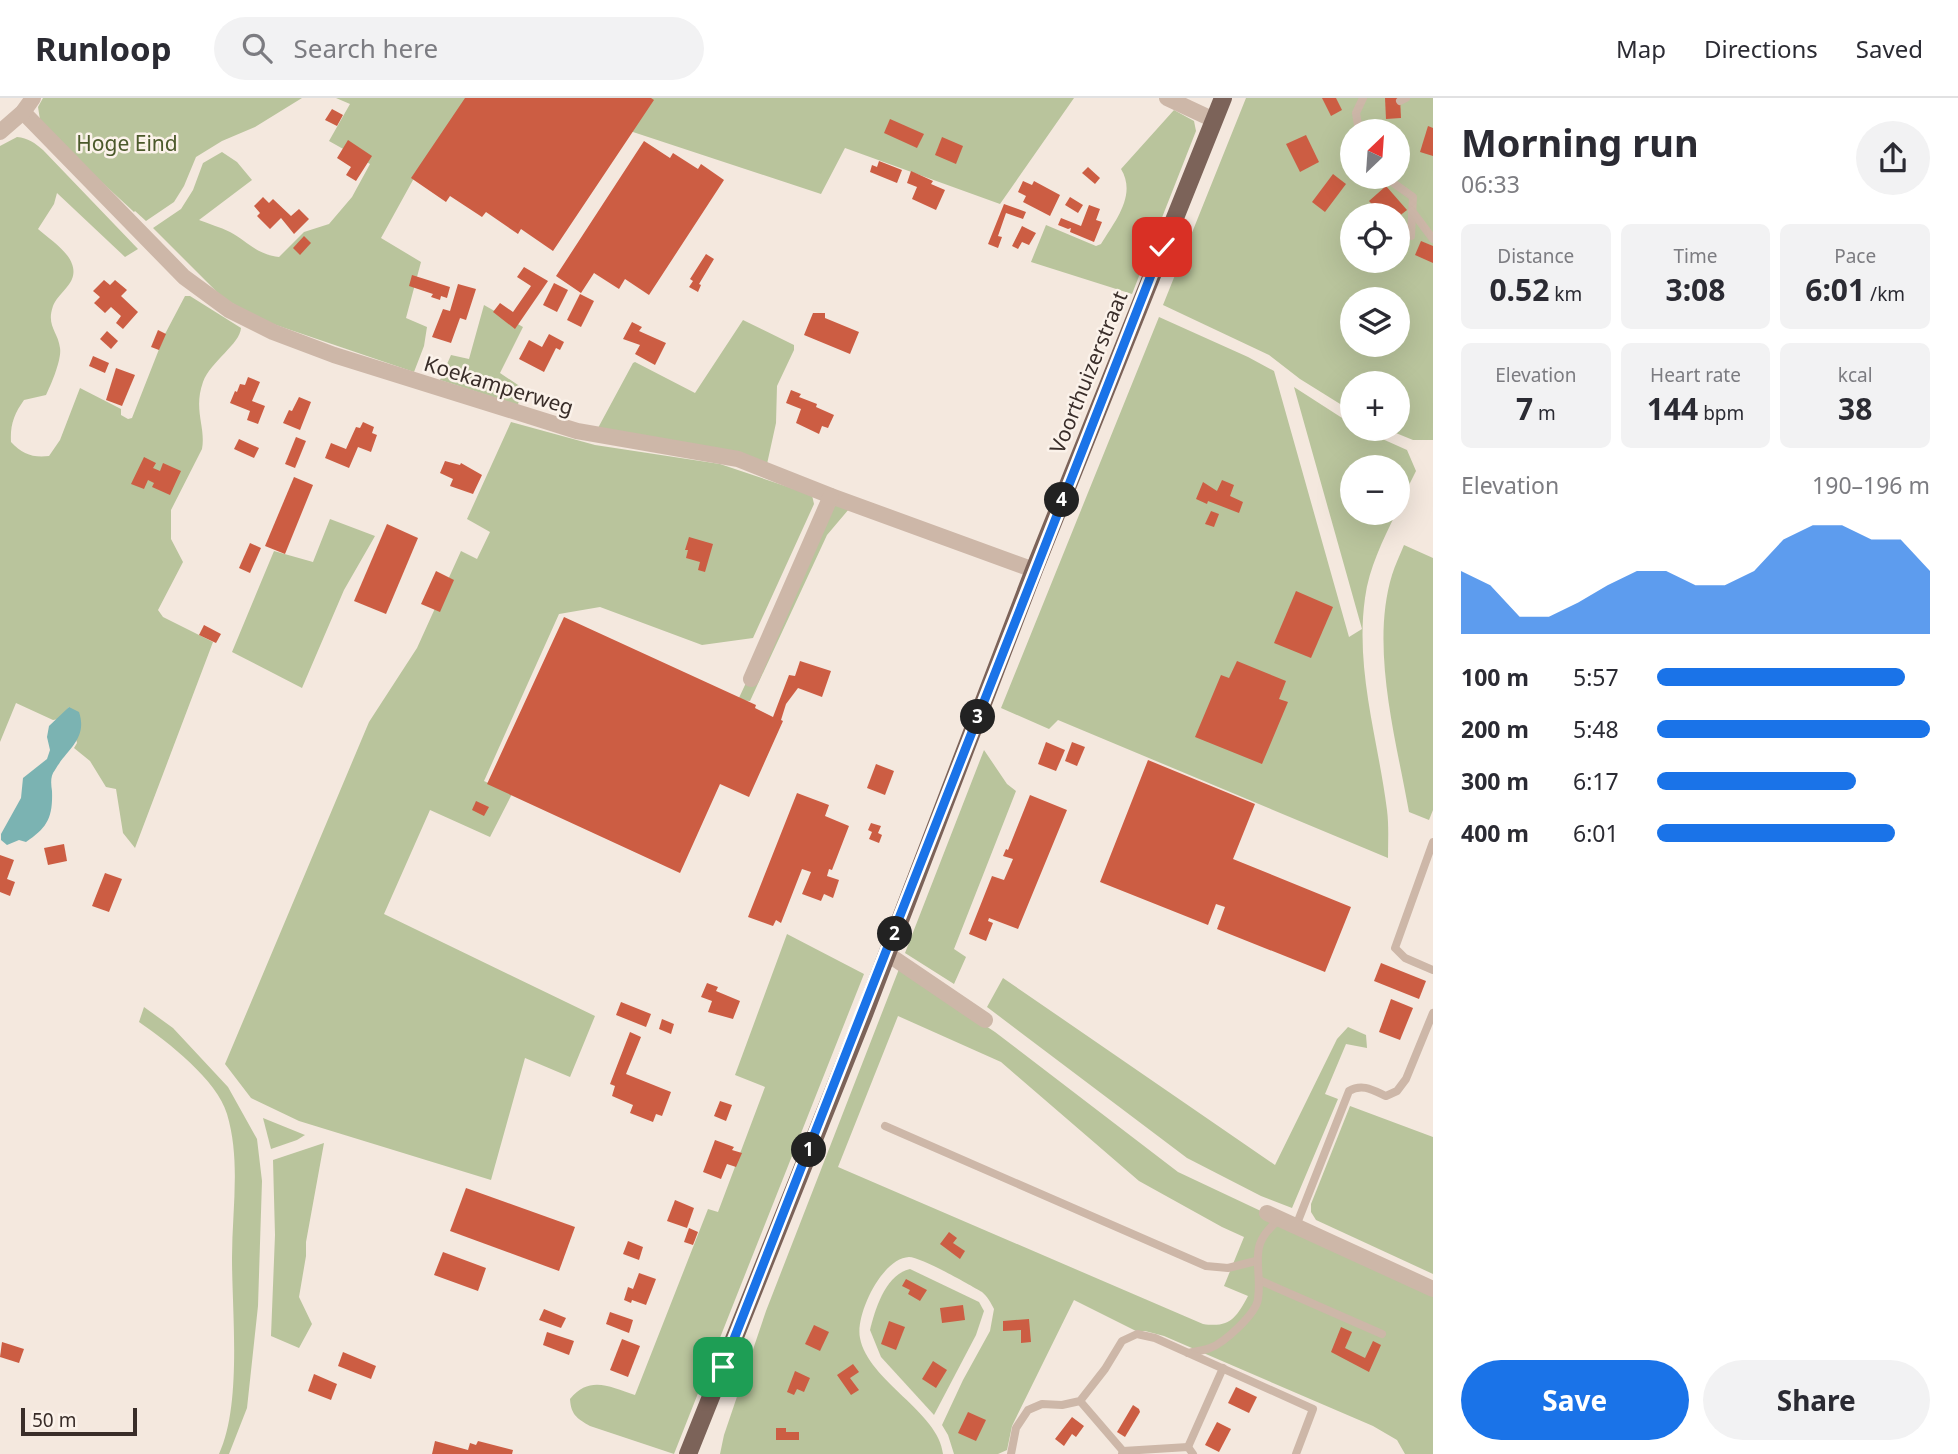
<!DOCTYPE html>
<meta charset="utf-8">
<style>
:root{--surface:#fff;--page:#f2f2f3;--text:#2b2b33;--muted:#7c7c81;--line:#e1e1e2;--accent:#1a73e8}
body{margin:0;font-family:"Noto Sans",sans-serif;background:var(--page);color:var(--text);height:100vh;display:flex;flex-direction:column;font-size:26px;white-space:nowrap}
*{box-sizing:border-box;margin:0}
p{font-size:23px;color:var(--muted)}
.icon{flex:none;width:38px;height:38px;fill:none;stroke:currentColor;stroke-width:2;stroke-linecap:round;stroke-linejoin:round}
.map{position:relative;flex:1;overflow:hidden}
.side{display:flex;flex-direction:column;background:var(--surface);width:525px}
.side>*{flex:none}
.needle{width:46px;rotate:25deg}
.fabs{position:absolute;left:1340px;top:21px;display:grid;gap:14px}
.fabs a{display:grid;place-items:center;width:70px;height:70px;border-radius:50%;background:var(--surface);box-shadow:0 7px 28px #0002;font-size:35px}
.scale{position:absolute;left:21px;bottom:18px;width:116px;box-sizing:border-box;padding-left:7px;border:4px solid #392d29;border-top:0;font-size:19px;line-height:24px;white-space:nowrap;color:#392d29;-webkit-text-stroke:5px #fbf2ea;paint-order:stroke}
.pin{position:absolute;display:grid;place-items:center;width:60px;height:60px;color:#fff;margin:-30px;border-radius:14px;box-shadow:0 4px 10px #0006}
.km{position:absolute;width:35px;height:35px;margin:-18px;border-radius:50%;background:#222;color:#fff;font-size:19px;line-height:35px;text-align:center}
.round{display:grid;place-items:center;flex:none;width:74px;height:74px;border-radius:37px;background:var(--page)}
.headline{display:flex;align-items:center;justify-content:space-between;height:119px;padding:0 28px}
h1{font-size:38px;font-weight:700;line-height:52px}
.figures{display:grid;grid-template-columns:repeat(3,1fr);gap:10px;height:119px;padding:7px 28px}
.figures div{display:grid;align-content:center;border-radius:10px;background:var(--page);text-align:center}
.figures b{font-size:30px;font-weight:700}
.figures small{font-size:19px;font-weight:400}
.figures p{font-size:19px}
.chart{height:196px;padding:14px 28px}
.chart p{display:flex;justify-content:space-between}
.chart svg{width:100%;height:126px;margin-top:7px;fill:var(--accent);opacity:.7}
.primary-button{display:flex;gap:14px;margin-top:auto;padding:14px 28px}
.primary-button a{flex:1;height:80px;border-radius:42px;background:var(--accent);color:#fff;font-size:28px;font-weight:700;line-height:80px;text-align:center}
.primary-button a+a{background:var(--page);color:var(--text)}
ul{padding:0 28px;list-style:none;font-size:23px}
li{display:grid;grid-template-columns:112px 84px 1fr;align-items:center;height:52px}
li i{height:18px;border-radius:9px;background:var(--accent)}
header{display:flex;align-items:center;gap:42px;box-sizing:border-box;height:98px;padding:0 35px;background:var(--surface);border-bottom:2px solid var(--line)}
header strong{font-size:33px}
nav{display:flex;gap:38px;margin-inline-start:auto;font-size:24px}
.search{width:490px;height:63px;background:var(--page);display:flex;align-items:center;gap:18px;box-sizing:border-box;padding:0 24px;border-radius:38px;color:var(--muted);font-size:26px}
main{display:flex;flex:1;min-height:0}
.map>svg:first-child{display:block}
.green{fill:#b9c49c;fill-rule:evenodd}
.water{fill:#7bb3b2}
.building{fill:#cc5d43}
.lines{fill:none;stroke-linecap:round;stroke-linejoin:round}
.service{stroke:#cdb7a8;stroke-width:8}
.minor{stroke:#cdb7a8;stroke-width:16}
.primary{stroke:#7c6359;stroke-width:18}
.route-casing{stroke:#fff;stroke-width:14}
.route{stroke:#1a73e8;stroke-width:9}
.labels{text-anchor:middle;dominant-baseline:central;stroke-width:5;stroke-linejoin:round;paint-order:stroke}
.park-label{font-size:21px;fill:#4b592b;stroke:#fbf2ea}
.street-label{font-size:21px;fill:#392d29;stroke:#fbf2ea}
</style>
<header>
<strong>Runloop</strong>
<div class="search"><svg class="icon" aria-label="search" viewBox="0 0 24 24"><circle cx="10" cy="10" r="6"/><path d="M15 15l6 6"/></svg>Search here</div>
<nav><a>Map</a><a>Directions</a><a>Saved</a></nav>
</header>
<main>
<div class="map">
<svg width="1433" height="1356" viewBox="0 0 1433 1356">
<rect width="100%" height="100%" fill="#f4e8de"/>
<g class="green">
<polygon points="43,0 302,0 255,29 222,43 196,59 184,88 174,104 146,123 135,113 134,114 41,28 38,9"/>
<path d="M336 0H468L413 82 381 140 421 164 406 220 427 229 424 248 414 274 273 226 242 211 222 199 153 130 181 111 193 92 203 65 222 54 237 64 252 82 199 122C209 126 220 129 230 134 249 144 255 156 279 159L304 134 329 126 352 99 370 66 329 43 350 6Z"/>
<polygon points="530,0 1074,0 1000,106 845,50 821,96"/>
<path d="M1246 0H1433V342H1413L1386 331H1398V285H1353V314L1300 281 1269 257 1163 207ZM1353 33H1398V79H1353ZM1353 117H1398V163H1353ZM1353 201H1398V247H1353Z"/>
<path d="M1174 12 1194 23 1196 33 1132 196 1031 164 1046 127 1096 148 1101 146C1115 123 1137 97 1121 71Z"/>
<path d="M17 39C28 40 35 45 43 52L138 151 125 159 57 95 54 106 38 131C48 140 68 153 72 166 79 185 59 193 53 208 46 228 58 233 60 250 62 261 51 287 46 297L24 302C14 316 10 327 11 344 22 356 33 360 49 358L60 342 80 290 121 311V317L128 321 132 320 165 236 185 198H190L241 230C240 246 211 263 203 284 193 312 206 329 202 351L171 412V441L183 464 158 512 163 519 213 544 135 750 123 735 116 691 106 689 90 663 74 650 77 645 69 609 59 621 53 622 16 605 0 644V48Z"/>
<polygon points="484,207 523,229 500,275 521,289 518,307 440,282 451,257 469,261"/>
<path d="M1159 219 1248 259 1274 273 1349 539 1362 531 1294 289 1353 327V331H1360L1407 352 1416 373 1398 409V369H1353V415H1396C1383 442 1369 470 1365 500 1355 572 1378 641 1387 712 1389 728 1388 744 1388 760L1058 622 1049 631 1001 610Z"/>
<polygon points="743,222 794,247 794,252 777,288 776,325 767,366 598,330 633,265 635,264 695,295"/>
<polygon points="511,324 595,347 720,366 812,397 814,406 753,540 702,547 600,509 559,516 484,683 512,696 490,739 430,712 384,816 595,918 570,979 525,960 491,1082 299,1023 251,1000 225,966 369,624 417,550 461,453 477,461 490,434 467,421"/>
<polygon points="831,403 849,411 827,437 750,603 738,602"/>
<polygon points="330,421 375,438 344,492 302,590 232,554 274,453 313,464"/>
<path d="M1404 447 1433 460V712L1429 722 1409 714C1396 641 1370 549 1392 477 1395 467 1400 457 1404 447Z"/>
<polygon points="984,652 1007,686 1016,693 954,851 966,859 954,886 905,855"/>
<path d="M787 836 864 876 674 1356 590 1328C576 1320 571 1316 570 1301 590 1277 610 1289 635 1297L708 1111 718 1114 765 989 735 977Z"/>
<path d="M899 871 995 934 1178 1074 1433 1194V1356H1405L1397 1342 1373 1328 1164 1238 1145 1233H1136L1074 1202 1012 1328 1007 1352 998 1356H954L948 1337 942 1327 963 1282 990 1233 994 1211C991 1205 987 1198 982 1194 970 1187 921 1159 909 1159 882 1160 855 1217 860 1240 868 1283 939 1314 943 1356H720L724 1337 766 1213ZM898 918 1001 964 1139 1083 1222 1129 1244 1139 1224 1188 1248 1198C1236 1220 1230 1230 1203 1226L838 1069Z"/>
<polygon points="1003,880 1275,1067 1337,941 1348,929 1366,937 1367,950 1346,946 1325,996 1338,1001 1292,1110 1261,1098 1187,1060 987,909"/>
<path d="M144 909 173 930 228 989 257 1041 262 1083 258 1208 247 1310 229 1356H219C242 1306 232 1216 232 1160 232 1112 241 1063 227 1016 217 982 168 944 139 924Z"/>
<polygon points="1350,1008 1433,1039 1433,1176 1316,1122 1311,1114 1311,1106"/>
<polygon points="263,1020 305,1037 297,1042 271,1051"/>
<polygon points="324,1045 306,1144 306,1158 299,1199 312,1226 299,1250 271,1238 275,1137 273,1062"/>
<path d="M910 1171 979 1204 984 1213 976 1237 934 1317 881 1259 870 1232C875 1211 886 1176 910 1171Z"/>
</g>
<path class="water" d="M69 609 79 614C88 641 67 651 55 672 50 678 51 686 52 693 53 720 47 730 26 744L19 742 7 747 1 742V736L21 700 23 680 47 661 50 652 47 639 49 628Z"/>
<g class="building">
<polygon points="465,0 651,0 654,2 553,153 521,131 518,136 486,114 482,119 450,98 446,104 411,80"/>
<polygon points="1322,0 1336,0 1342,12 1331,18"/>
<polygon points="1385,0 1400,0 1401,20 1386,21"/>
<polygon points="332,11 343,17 337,28 325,22"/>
<polygon points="890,21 924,36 917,50 884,35"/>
<polygon points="1428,28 1433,30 1433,58 1420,54"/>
<polygon points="1306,37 1319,64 1300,74 1286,46"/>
<polygon points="942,39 963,48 956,66 935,57"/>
<polygon points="348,42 372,58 356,83 346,77 351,69 337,60"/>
<polygon points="644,43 670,60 673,55 698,71 701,66 724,82 649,197 625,181 619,191 594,175 581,195 556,178"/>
<polygon points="879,63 902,72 897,85 870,74 872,67 877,69"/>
<polygon points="1088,69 1100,80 1095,86 1082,75"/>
<polygon points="911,73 933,83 931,86 945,92 936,112 912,101 917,89 907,85"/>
<polygon points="1333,76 1346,86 1325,114 1312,104"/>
<polygon points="1023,83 1032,87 1034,83 1060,97 1050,118 1023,104 1026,98 1018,94"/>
<polygon points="1386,88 1407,112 1398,119 1398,117 1382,117 1369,103"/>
<polygon points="263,99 269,105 273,101 291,118 299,111 309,121 294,136 281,120 270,131 257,118 260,115 254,108"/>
<polygon points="1070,99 1083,107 1078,115 1065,107"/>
<polygon points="1004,106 1026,114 1023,121 1006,115 998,138 1002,139 998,150 988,146"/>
<polygon points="1089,107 1100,111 1096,122 1102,124 1094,144 1070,134 1071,130 1068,131 1058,127 1061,120 1081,128"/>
<polygon points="1022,128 1036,135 1029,147 1022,144 1018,151 1012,148"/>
<polygon points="304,138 311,145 300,157 293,150"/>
<polygon points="1421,143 1433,148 1433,165 1415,157"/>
<polygon points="706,156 714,161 699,186 701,187 698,194 689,189 693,183 690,181"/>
<polygon points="524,169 548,183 515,231 493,214 500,205 513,214 531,188 517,179"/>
<polygon points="412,177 450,189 447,200 441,198 440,202 431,199 433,196 409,188"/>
<polygon points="104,182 110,187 115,182 127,192 121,198 138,214 123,231 116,225 121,218 111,209 105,215 94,205 100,199 93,193"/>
<polygon points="554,185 568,192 557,214 543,207"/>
<polygon points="458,186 476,191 466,222 460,220 451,245 432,239 443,211 450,213"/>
<polygon points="580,196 594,203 581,229 567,222"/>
<polygon points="813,215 825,215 825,220 859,234 850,256 804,237"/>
<polygon points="632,224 642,229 639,233 666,245 655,267 635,256 640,247 623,241"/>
<polygon points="158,232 166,236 159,252 151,249"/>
<polygon points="107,233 118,243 111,251 100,241"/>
<polygon points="549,236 564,244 560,252 556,250 544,274 519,261 529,242 542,249"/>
<polygon points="93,258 109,265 105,275 89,268"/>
<polygon points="116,270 135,277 122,308 106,302"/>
<polygon points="248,279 260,284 252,303 265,308 258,326 247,322 250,313 230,305 235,293 237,294 240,286 245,287"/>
<polygon points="791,292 801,296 799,299 817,306 816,309 834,317 828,330 822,328 819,336 796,325 801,311 786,305"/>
<polygon points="299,299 311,304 300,332 283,325 289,312 292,313"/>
<polygon points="363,324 374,329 372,335 377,337 371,354 358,349 349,370 325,360 331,345 346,351 356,329 360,330"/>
<polygon points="296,339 306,343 295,370 285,366"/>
<polygon points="239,341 259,350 254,360 234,351"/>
<polygon points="144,359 156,365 153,370 160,373 163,365 181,373 170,397 152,389 154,385 148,382 144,391 131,386"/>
<polygon points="445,363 460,367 461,365 482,377 473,396 450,388 453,381 440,375"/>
<polygon points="294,379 313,387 285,456 265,448"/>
<polygon points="1222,382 1234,387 1230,398 1243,404 1239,415 1208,403 1207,406 1196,401 1203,384 1217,393"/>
<polygon points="1211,413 1219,416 1214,429 1205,426"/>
<polygon points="387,426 418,440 386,516 354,503"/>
<polygon points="689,439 713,446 705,474 698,472 700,464 686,460 688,452 685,452"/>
<polygon points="250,445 261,450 250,475 239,470"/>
<polygon points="436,473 454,482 440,514 421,506"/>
<polygon points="1296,493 1333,509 1311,560 1274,545"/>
<polygon points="564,519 756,607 755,610 773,619 789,577 795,578 800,563 831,573 822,599 798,590 786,606 781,622 783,623 749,699 720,686 680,775 487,686"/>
<polygon points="204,527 221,536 216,545 199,537"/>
<polygon points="1237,563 1286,583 1279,601 1288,604 1262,666 1195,639 1221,577 1229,580"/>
<polygon points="1046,644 1065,652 1056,673 1038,666"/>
<polygon points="1072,644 1085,649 1077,668 1065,663"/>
<polygon points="1148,662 1255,706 1233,761 1351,809 1325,874 1217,831 1225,809 1216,806 1208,827 1100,784"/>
<polygon points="876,666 894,673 885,697 867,690"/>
<polygon points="797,695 829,707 825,718 849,728 832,772 829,771 827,778 839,782 833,800 824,796 821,803 802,796 811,774 802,771 781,825 776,822 773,828 748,819"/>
<polygon points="1030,697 1067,712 1018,831 989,820 988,823 993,825 986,843 969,836 992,778 1004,782 1013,761 1003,758 1006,751 1008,752"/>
<polygon points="476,703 489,709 484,718 472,712"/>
<polygon points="871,725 881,728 878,735 882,737 879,745 869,741 872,734 868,732"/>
<polygon points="64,746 67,763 48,767 44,750"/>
<polygon points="0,757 14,762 7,781 15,784 10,798 0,794"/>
<polygon points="105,775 122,781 109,814 92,808"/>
<polygon points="1381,865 1426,883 1419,901 1374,883"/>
<polygon points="707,885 718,889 716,893 740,903 733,921 708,914 712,903 701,899"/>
<polygon points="1391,901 1413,910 1400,942 1379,934"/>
<polygon points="621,904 651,916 646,929 616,917"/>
<polygon points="662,921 674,926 671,936 659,931"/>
<polygon points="630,934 641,939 626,976 671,994 662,1018 656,1016 653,1024 630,1015 633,1007 612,998 615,988 610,986"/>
<polygon points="720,1003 732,1007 726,1023 714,1018"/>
<polygon points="715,1042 734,1049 732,1052 742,1055 736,1069 727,1066 721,1081 703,1074"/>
<polygon points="466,1090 575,1129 559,1173 450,1133"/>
<polygon points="675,1102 694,1110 687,1130 667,1123"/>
<polygon points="689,1130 698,1134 693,1147 684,1144"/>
<polygon points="949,1134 957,1140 953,1145 965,1153 960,1161 940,1146"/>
<polygon points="628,1143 643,1149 639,1162 623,1156"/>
<polygon points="443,1154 486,1170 478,1193 434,1177"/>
<polygon points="639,1175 656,1181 646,1207 632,1202 631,1205 624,1202 628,1189 633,1191"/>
<polygon points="906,1181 927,1192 920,1203 908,1196 910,1192 902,1188"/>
<polygon points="963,1207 965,1222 942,1225 940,1210"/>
<polygon points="544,1211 566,1220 561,1230 539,1222"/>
<polygon points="610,1214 633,1222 629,1235 606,1226"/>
<polygon points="1029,1221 1031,1244 1021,1245 1021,1232 1003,1233 1003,1223"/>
<polygon points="889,1223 905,1229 896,1252 881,1246"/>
<polygon points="814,1227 829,1234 820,1253 805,1246"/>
<polygon points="1341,1229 1352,1234 1345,1250 1365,1260 1373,1243 1381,1247 1369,1274 1331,1254"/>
<polygon points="547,1234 574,1243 569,1257 543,1247"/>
<polygon points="622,1241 640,1248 628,1279 610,1272"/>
<polygon points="2,1244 24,1251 19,1265 0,1259"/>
<polygon points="343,1254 376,1268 371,1281 338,1268"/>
<polygon points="933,1263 947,1272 936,1290 922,1281"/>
<polygon points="853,1266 859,1274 850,1280 859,1292 851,1297 837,1277"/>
<polygon points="795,1273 810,1280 804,1294 797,1291 794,1297 787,1294"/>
<polygon points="314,1276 337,1286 331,1302 308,1293"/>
<polygon points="1236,1289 1257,1299 1249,1315 1228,1305"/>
<polygon points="1133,1307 1139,1311 1140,1314 1125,1339 1117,1334"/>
<polygon points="968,1314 986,1322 976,1343 958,1335"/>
<polygon points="1072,1319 1084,1328 1076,1339 1072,1336 1064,1348 1055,1341"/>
<polygon points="1217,1324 1231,1331 1219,1354 1205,1347"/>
<polygon points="776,1330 786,1330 786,1334 799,1334 799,1342 776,1342"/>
<polygon points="435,1343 468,1352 470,1345 476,1347 478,1343 513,1352 512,1356 432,1356"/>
</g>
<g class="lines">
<g class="service">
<polyline points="1400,3 1406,0"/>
<polyline points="1359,33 1356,15 1363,0"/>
<polyline points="1385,79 1413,99 1411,138"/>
<polyline points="1412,113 1433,141"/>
<polyline points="1433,744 1395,850 1405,860 1433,872"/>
<polyline points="885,1028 1206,1168 1228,1170 1256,1163"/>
<path d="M1296 1128 1349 993C1362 985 1373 992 1386 998L1397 993 1406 981 1433 915"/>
<polyline points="1259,1182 1382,1236"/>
<path d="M1188 1255C1195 1253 1203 1253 1210 1250 1224 1245 1256 1216 1258 1201 1263 1167 1245 1148 1280 1121"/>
<polyline points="1080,1303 1123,1353"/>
<polyline points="1188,1349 1223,1270"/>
<polyline points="1011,1356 1016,1330 1028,1312 1042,1306 1062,1307 1080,1303 1105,1271 1122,1243 1137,1236 1155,1240 1313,1311 1296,1356"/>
<polyline points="1122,1356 1123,1353 1188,1349 1193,1356"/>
</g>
<g class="minor">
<polyline points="1167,0 1214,22"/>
<polyline points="23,14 184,179 229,212 273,234 334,257 577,333 738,361 831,398 1034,472"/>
<polyline points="0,34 23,14 33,0"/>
<polyline points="751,581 831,398"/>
<polyline points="886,858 895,861 985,922"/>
<polyline points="1267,1115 1433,1191"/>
</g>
<polyline class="primary" points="688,1356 863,919 1034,472 1223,0"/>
</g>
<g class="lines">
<defs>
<path id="route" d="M723 1269C872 896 1015 522 1162 149"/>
</defs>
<use href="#route" class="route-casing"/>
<use href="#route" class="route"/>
</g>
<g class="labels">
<g class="park-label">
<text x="127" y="45">Hoge Eind</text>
</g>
<g class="street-label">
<text transform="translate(1088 274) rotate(-68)">Voorthuizerstraat</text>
<text transform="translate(499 287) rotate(17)">Koekamperweg</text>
</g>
</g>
</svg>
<div class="fabs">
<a><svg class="needle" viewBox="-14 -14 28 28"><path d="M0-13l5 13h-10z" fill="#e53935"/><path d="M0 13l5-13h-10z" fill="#7c7c81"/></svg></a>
<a><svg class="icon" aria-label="locate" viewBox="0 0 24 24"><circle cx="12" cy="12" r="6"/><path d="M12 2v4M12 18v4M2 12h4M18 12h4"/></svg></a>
<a><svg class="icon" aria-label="layers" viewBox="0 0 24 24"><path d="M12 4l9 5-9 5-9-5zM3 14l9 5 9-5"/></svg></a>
<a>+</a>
<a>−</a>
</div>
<div class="scale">50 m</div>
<div class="pin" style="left:723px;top:1269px;background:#1e9e55"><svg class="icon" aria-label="arrive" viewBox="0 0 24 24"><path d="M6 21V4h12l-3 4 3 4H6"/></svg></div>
<div class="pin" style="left:1162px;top:149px;background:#d93025"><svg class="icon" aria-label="check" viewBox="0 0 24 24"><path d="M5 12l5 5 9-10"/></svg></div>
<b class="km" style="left:809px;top:1052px">1</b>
<b class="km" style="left:895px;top:836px">2</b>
<b class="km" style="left:978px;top:619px">3</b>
<b class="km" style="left:1062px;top:402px">4</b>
</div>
<section class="side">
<div class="headline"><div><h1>Morning run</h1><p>06:33</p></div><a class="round"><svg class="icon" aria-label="share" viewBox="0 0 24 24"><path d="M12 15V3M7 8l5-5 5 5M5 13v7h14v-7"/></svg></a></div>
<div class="figures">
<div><p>Distance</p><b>0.52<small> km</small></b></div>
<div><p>Time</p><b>3:08</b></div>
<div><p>Pace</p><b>6:01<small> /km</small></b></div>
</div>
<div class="figures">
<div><p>Elevation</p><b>7<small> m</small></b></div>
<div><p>Heart rate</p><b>144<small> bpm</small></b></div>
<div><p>kcal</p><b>38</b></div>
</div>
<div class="chart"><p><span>Elevation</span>190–196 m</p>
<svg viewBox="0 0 160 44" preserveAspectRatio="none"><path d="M0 44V22L10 27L20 38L30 38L40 33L50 27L60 22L70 22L80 27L90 27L100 22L110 11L120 6L130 6L140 11L150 11L160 22V44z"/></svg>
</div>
<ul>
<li><b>100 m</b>5:57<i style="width:91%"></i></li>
<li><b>200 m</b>5:48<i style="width:100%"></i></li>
<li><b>300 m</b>6:17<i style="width:73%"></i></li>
<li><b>400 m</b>6:01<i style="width:87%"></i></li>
</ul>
<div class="primary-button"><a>Save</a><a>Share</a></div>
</section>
</main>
